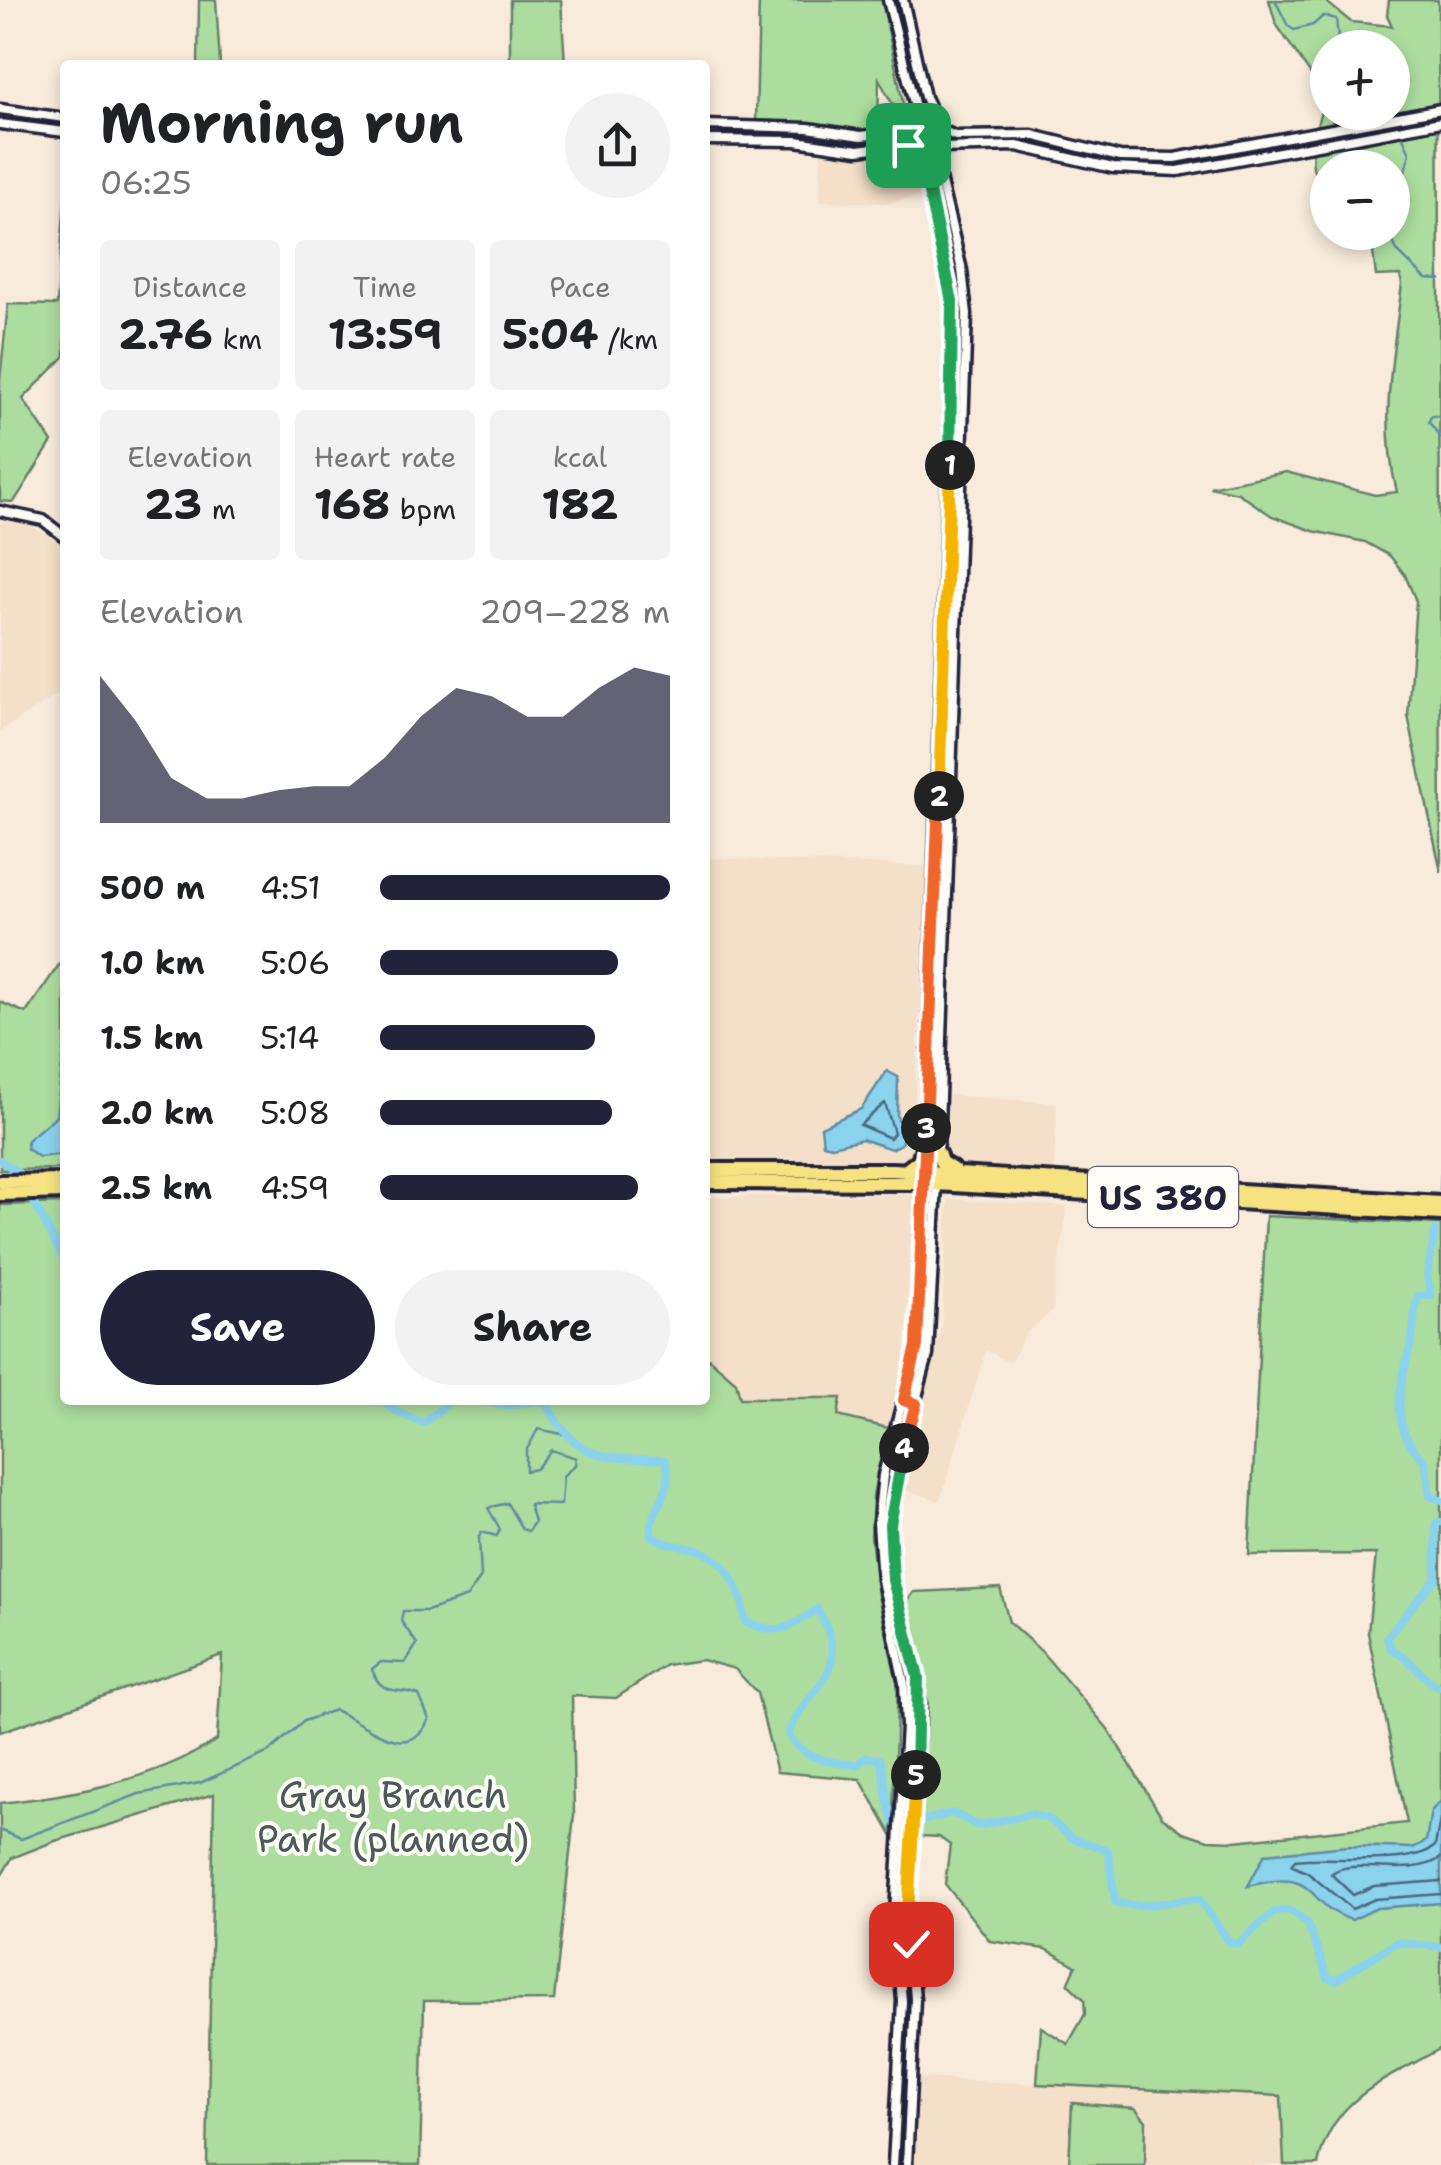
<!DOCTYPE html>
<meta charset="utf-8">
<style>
:root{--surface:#fff;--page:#f2f2f2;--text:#202124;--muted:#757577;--accent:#22223b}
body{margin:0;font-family:"Shantell Sans",sans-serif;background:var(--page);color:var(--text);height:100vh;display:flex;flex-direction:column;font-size:38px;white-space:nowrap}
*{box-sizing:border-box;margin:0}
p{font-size:32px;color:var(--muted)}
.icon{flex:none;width:55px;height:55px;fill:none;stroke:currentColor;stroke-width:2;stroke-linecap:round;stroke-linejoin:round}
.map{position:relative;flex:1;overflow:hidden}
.drawer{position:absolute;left:60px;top:60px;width:650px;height:1345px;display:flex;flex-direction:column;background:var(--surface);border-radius:10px;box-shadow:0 5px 15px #0003}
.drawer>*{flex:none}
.tools{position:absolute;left:1310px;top:30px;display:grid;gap:20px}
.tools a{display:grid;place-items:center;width:100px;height:100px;border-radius:50%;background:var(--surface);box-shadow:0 5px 15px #0003;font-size:50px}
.pin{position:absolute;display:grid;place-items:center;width:85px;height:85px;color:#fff;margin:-42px;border-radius:20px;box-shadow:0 5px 15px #0006}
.km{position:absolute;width:50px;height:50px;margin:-25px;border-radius:50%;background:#222;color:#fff;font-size:28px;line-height:50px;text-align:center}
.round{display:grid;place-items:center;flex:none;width:105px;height:105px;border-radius:52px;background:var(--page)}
.head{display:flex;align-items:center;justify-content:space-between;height:170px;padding:0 40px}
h1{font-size:55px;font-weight:700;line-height:75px}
.stats{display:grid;grid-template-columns:repeat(3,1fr);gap:15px;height:170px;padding:10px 40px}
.stats div{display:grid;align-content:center;border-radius:10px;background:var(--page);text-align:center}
.stats b{font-size:42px;font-weight:700}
.stats small{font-size:28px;font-weight:400}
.stats p{font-size:28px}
.chart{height:280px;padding:20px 40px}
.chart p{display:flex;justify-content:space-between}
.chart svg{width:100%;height:180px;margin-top:10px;fill:var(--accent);opacity:.7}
.primary-button{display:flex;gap:20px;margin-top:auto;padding:20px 40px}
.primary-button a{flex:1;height:115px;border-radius:60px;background:var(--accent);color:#fff;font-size:40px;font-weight:700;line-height:115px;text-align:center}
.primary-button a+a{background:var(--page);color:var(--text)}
ul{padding:0 40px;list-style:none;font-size:32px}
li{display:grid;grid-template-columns:160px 120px 1fr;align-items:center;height:75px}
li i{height:25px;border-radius:12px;background:var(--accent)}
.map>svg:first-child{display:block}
.built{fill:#f4dfc8}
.green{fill:#acdd9e;stroke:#67806c;stroke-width:2.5;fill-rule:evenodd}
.water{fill:#8bd2ec;stroke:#618ca5;stroke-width:2.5}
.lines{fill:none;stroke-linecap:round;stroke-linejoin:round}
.shore{stroke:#4c6882;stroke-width:2.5}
.stream{stroke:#618ca5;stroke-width:2.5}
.river{stroke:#8bd2ec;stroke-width:8}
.secondary-casing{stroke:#22223b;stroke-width:15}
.highway-casing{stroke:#22223b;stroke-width:20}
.secondary{stroke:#fdfcf7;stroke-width:8}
.highway{stroke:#f7e281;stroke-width:12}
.split-1-casing{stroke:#fff;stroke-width:20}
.split-2-casing{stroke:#fff;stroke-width:20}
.split-3-casing{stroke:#fff;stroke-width:20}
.split-4-casing{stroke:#fff;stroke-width:20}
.split-5-casing{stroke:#fff;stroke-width:20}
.split-6-casing{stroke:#fff;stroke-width:20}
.split-1{stroke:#22a559;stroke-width:12}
.split-2{stroke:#f5b400;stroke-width:12}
.split-3{stroke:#f0652b;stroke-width:12}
.split-4{stroke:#f0652b;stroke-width:12}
.split-5{stroke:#22a559;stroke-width:12}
.split-6{stroke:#f5b400;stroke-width:12}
.labels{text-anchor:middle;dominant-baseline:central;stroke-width:8;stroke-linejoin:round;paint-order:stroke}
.shield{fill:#fdfcf7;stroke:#646373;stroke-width:2.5}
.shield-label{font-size:35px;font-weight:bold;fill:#22223b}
.park-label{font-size:38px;fill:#4b5a59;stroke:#fdfcf7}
</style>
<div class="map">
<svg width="1441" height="2165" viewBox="0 0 1441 2165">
<rect width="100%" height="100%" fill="#f8ebdb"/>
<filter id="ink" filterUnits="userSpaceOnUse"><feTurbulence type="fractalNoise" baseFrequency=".01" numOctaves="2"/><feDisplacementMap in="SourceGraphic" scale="20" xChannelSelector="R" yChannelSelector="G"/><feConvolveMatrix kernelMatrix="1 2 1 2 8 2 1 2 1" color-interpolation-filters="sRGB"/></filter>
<g filter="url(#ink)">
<g class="built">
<polygon points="821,153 912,156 922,195 888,203 820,201"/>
<polygon points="6,521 35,527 65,548 65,690 0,731 0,522"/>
<polygon points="705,858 927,866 912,1159 705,1162"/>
<polygon points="949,1095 1057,1103 1054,1170 952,1163 945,1153"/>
<polygon points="918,1194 909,1250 906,1361 888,1428 838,1416 840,1398 740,1398 736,1382 705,1355 705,1197"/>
<polygon points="948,1199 1067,1207 1052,1311 1026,1333 1010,1363 986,1350 940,1501 902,1489 942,1323"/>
<polygon points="917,2078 1281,2096 1284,2165 912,2165"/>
</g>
<g class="green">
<polygon points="199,0 216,0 220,65 198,65"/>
<polygon points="510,0 561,0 565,65 510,65"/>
<polygon points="759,0 882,0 906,118 904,126 879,79 878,131 756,121"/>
<path d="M1269 0H1324L1351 22 1392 26 1387 15 1389 0H1438L1441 872 1408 716 1416 601 1405 575 1390 556 1365 542 1313 531 1272 516 1238 493 1210 487 1286 472 1375 495 1397 492C1379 421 1393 356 1402 284L1400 275 1376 276 1373 252 1362 233 1392 232V168H1328L1327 196C1300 167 1317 129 1325 95L1276 24ZM1328 48H1392V112H1328Z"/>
<polygon points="65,199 65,356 23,399 52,442 14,502 0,501 0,379 8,304 57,305"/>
<polygon points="65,956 65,1169 0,1170 0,1002 26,1013"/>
<path d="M65 1203V1400H705V1355L736 1382 740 1398H841L838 1416 888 1428 873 1495 871 1536 878 1596 898 1686 892 1835 860 1779 777 1772 757 1693 735 1669 702 1660 666 1665 616 1698 572 1696 574 1816 554 2000 424 2001 420 2165H207L214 1794 55 1841 12 1858 0 1878V1803C75 1795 153 1780 217 1740L222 1655 0 1732V1205Z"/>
<path d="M1266 1216 1441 1224V2048C1387 2080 1331 2097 1318 2165H1284L1281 2096 1037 2084 1041 2027 1068 2044 1085 2014 1084 1999 1068 1984 1076 1966 1046 1949 990 1941 945 1884 950 1845 939 1837 921 1836 922 1695 906 1603 914 1592 1000 1588 1009 1622 1041 1651 1108 1729 1162 1817 1183 1832 1208 1840 1235 1841 1407 1823 1368 1633 1376 1554 1249 1555Z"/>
<polygon points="1072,2103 1135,2108 1146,2121 1145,2165 1069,2165"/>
</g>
<g class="water">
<polygon points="65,1042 65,1154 39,1157 27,1149 27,1140 56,1116"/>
<polygon points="887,1071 898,1077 897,1116 904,1134 901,1144 891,1149 862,1139 832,1146 823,1144 821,1127 861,1109"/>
<path d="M1441 1801V1903L1377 1908 1352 1920C1301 1904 1322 1866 1248 1886L1265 1854 1348 1846 1413 1848 1426 1841 1431 1811Z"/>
</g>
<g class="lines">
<g class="shore">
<polygon points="885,1103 894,1133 890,1138 860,1125"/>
<path d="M1441 1814 1435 1846C1410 1868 1331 1855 1295 1860L1291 1865 1308 1873 1352 1909 1375 1899 1441 1894"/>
<path d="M1441 1858C1408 1880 1352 1856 1331 1874L1353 1895 1374 1886 1441 1881"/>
</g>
<g class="stream">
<polyline points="1275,0 1288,26 1294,30 1313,25 1323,16 1336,19 1339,48"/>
<polyline points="1392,218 1410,153 1401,133"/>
<polyline points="1389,232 1397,251 1426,279 1441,280"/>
<polyline points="1441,416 1431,416 1429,422 1441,438"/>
<polyline points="1440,1189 1441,1174"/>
<path d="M0 1830 21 1839 139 1794 200 1783 269 1752 304 1721 334 1710C368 1725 409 1765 429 1719L419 1695C397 1687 381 1697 372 1669L381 1662 405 1663 417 1644 401 1621 403 1611H427L467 1597 481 1577 479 1537 481 1532 497 1536 500 1529 488 1508 507 1503 522 1529 528 1531 534 1522 529 1504 561 1505 563 1476 575 1465 576 1458 551 1450 536 1469 526 1471V1451L538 1429 562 1434"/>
</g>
<g class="river">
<polyline points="0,1160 19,1173 65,1262"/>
<path d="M1435 1231 1427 1275 1431 1296H1418C1413 1311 1415 1328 1411 1343 1400 1387 1387 1428 1425 1461L1430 1496 1441 1500"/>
<polyline points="380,1400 400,1414 424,1423 451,1400"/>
<path d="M481 1400 504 1406 544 1400C579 1462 597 1457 665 1460 677 1495 647 1509 651 1535 666 1546 682 1545 698 1550 729 1561 743 1591 745 1622 779 1635 787 1630 817 1609 857 1675 809 1682 788 1734 801 1759 831 1763 857 1765L866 1757 880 1759C887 1781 884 1801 894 1823L906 1825 953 1813 978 1826 1031 1814 1049 1819 1072 1838 1108 1850 1115 1902C1144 1911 1169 1899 1199 1899L1230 1943 1238 1944 1274 1912 1289 1910 1307 1922 1328 1978 1336 1980 1397 1942 1441 1947"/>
<path d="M1441 1522 1436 1523V1578L1387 1637 1391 1649C1412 1658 1425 1683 1441 1687"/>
</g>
<defs>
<g id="secondary">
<polyline points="888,0 920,127"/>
<polyline points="903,0 925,97 938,127"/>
<polyline points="0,109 65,118"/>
<polyline points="0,124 65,132"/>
<circle cx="929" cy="139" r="15"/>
<polyline points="705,125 808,128 861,136 918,129"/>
<polyline points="940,129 955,136 1032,135 1120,157 1175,158 1441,109"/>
<polyline points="705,140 796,141 858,150 904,144 918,148"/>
<polyline points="940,148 1017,146 1113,168 1178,171 1441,122"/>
<polyline points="0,511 43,520 65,537"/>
<polyline points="938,1155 967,314 962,270 937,166 939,150"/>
<polyline points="893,2165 902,2001 895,1913 906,1726 904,1683 882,1580 878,1523 883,1475 917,1346 953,318 949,274 920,150"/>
<polyline points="907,2165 915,1999 908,1912 921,1703 893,1580 890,1525 896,1476 928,1355 937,1184"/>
</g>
<g id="highway">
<polyline points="938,1153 941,1162 955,1171"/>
<polyline points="705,1170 893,1170 1441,1203"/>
<polyline points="905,1171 919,1160 925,1141"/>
<polyline points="0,1182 65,1181"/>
<polyline points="705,1182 919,1183 1441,1214"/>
<polyline points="0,1194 65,1192"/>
</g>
</defs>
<use href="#secondary" class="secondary-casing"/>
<use href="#highway" class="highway-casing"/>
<use href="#secondary" class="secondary"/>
<use href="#highway" class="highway"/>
</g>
</g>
<g class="lines" filter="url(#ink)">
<defs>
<polyline id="split-1" points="908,145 920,150 952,301 950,465"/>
<polyline id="split-2" points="939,796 950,465"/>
<polyline id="split-3" points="926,1128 939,796"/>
<polyline id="split-4" points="904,1448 916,1404 904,1400 917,1346 926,1128"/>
<polyline id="split-5" points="904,1448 890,1525 893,1580 918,1677 916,1775"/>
<polyline id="split-6" points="911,1944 908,1912 916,1775"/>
</defs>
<use href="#split-1" class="split-1-casing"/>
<use href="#split-2" class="split-2-casing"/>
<use href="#split-3" class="split-3-casing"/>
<use href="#split-4" class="split-4-casing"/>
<use href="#split-5" class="split-5-casing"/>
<use href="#split-6" class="split-6-casing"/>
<use href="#split-1" class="split-1"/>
<use href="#split-2" class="split-2"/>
<use href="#split-3" class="split-3"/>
<use href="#split-4" class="split-4"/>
<use href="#split-5" class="split-5"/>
<use href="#split-6" class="split-6"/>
</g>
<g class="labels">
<rect class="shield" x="1088" y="1167" width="150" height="60" rx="8"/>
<g class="shield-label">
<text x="1163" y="1197">US 380</text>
</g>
<g class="park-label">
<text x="393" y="1794">Gray Branch<tspan x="393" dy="44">Park (planned)</tspan></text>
</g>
</g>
</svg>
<div class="tools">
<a>+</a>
<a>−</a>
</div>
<div class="pin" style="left:908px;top:145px;background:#1e9e55"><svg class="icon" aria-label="arrive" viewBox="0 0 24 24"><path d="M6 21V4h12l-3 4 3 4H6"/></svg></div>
<div class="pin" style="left:911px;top:1944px;background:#d93025"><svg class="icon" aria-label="check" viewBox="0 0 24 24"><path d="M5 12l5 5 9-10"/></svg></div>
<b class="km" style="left:950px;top:465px">1</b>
<b class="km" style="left:939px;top:796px">2</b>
<b class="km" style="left:926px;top:1128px">3</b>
<b class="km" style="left:904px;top:1448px">4</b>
<b class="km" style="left:916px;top:1775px">5</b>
<section class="drawer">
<div class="head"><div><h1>Morning run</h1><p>06:25</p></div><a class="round"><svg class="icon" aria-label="share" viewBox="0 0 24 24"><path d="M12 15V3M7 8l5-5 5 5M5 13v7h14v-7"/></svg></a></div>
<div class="stats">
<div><p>Distance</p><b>2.76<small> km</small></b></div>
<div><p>Time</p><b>13:59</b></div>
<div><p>Pace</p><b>5:04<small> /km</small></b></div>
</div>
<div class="stats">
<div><p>Elevation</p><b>23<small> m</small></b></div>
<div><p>Heart rate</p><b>168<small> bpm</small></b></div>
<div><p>kcal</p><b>182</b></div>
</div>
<div class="chart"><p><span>Elevation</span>209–228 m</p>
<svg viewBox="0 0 160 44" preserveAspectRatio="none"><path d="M0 44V8L10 19L20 33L30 38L40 38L50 36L60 35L70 35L80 28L90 18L100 11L110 13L120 18L130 18L140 11L150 6L160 8V44z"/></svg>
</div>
<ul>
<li><b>500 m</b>4:51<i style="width:100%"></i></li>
<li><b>1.0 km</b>5:06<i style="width:82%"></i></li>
<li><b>1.5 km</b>5:14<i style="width:74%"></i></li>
<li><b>2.0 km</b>5:08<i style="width:80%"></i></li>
<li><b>2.5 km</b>4:59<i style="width:89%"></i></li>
</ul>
<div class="primary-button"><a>Save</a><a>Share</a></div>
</section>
</div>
